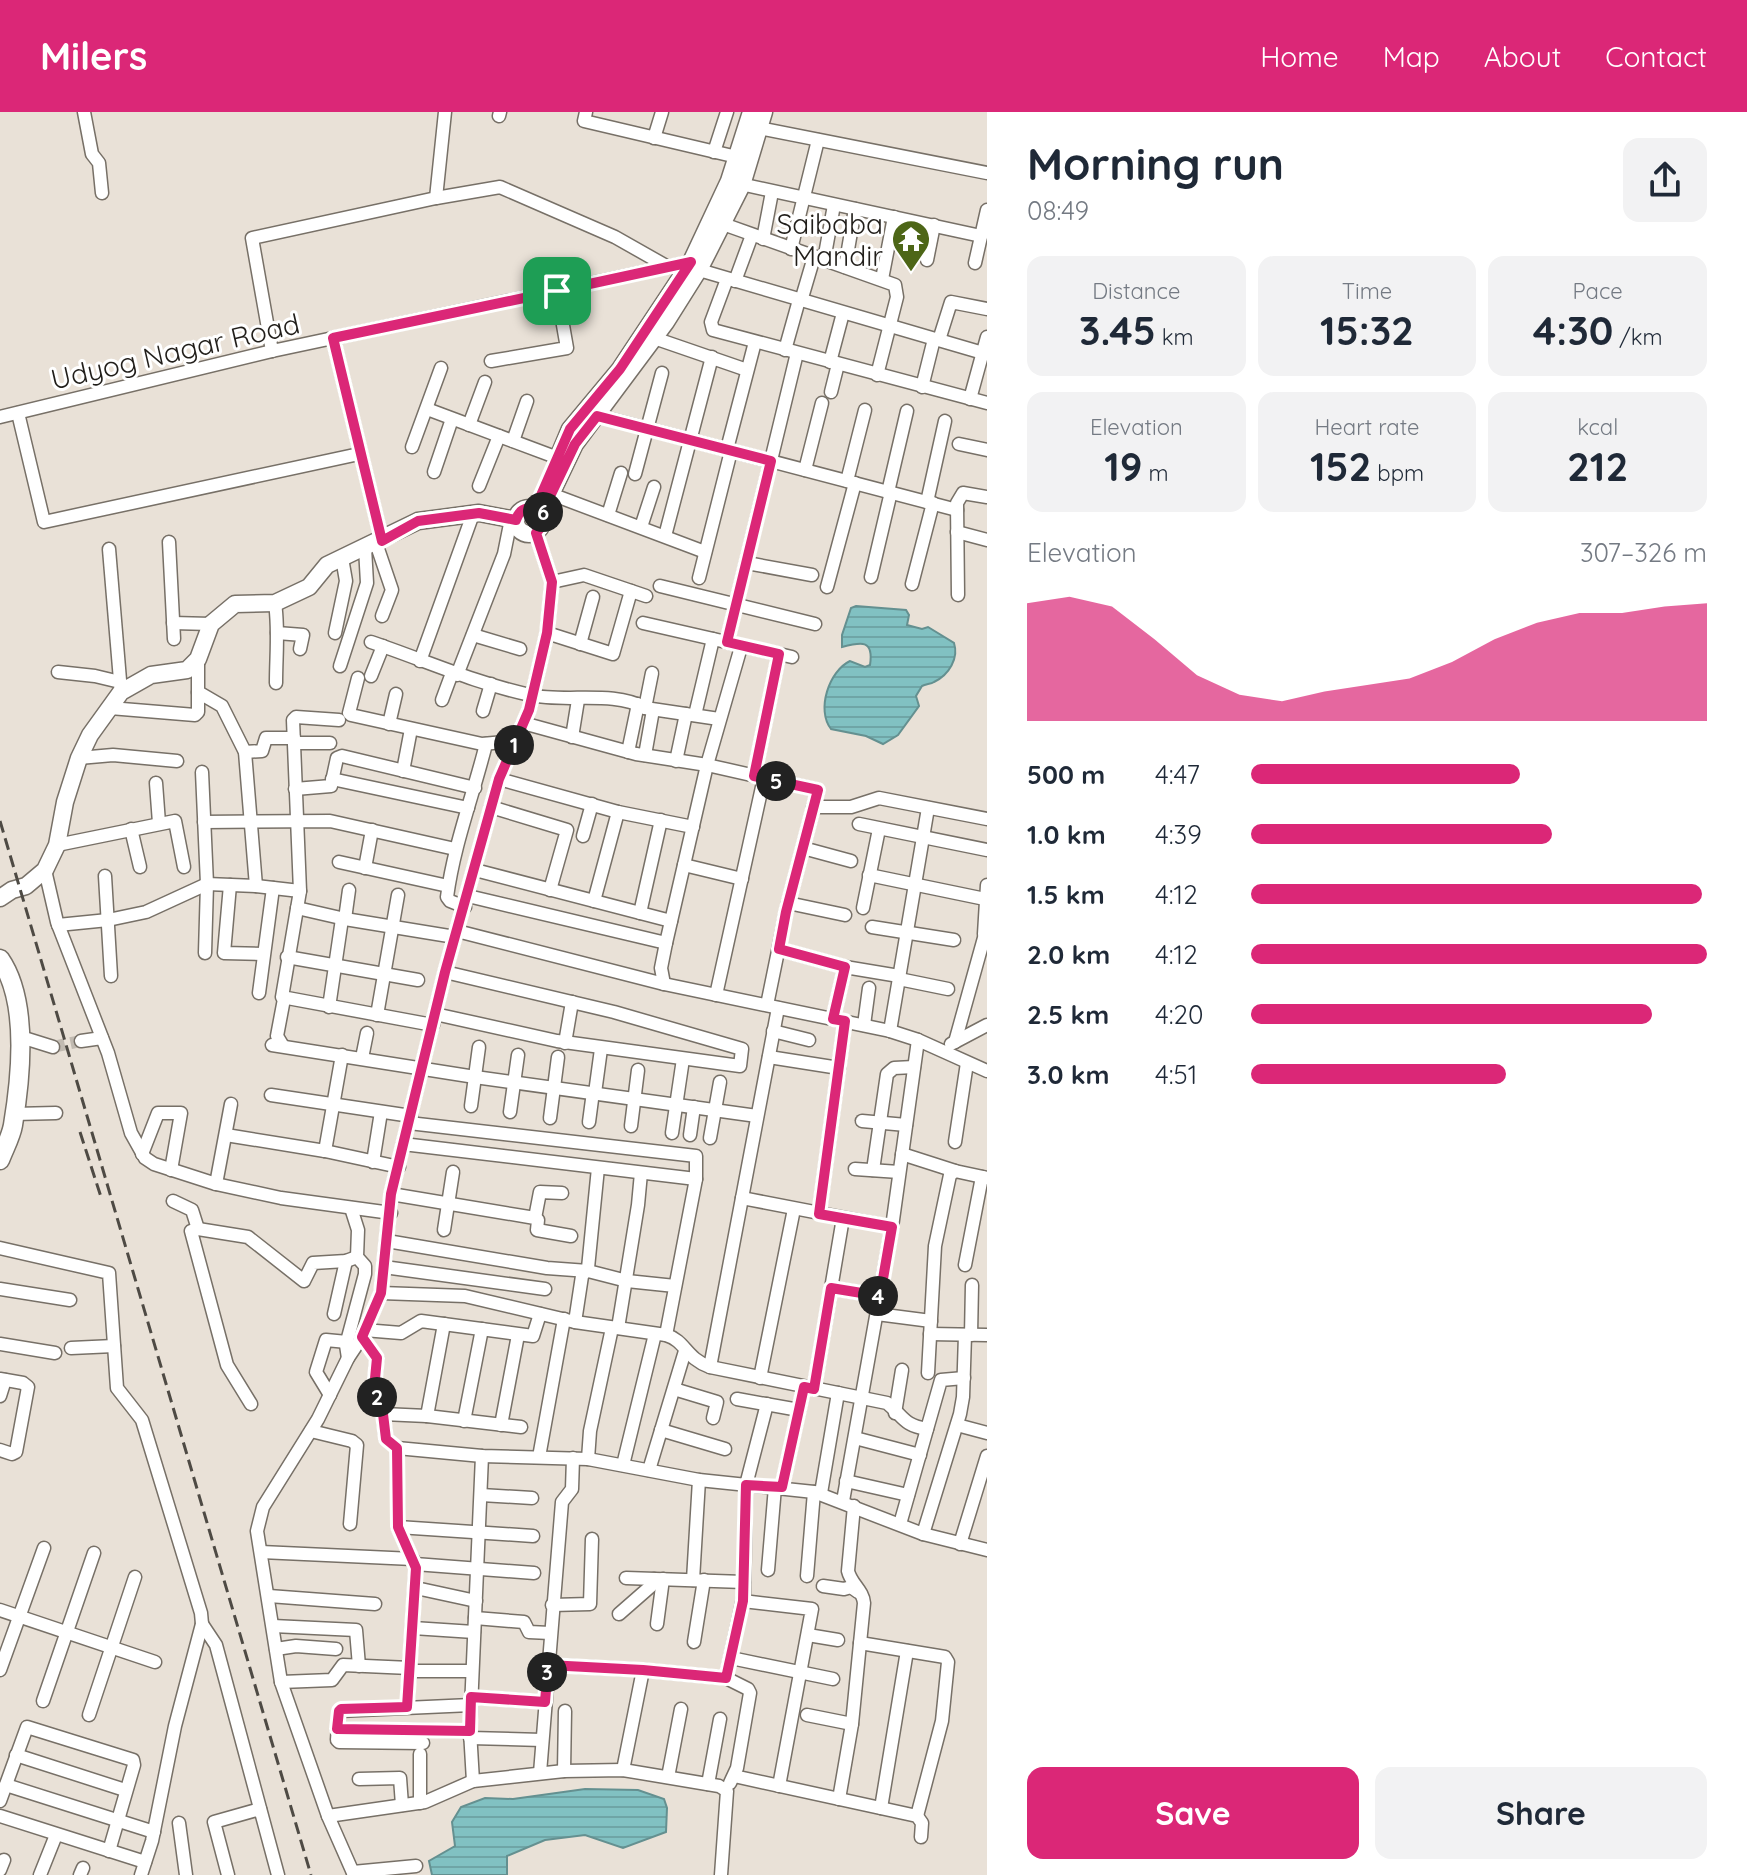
<!DOCTYPE html>
<meta charset="utf-8">
<style>
:root{--surface:#fff;--page:#f2f2f3;--text:#1f2937;--muted:#747a83;--accent:#db2777}
body{margin:0;font-family:Quicksand,sans-serif;background:var(--page);color:var(--text);height:100vh;display:flex;flex-direction:column;font-size:30px;white-space:nowrap}
*{box-sizing:border-box;margin:0}
p{font-size:26px;color:var(--muted)}
.icon{flex:none;width:44px;height:44px;fill:none;stroke:currentColor;stroke-width:2;stroke-linecap:round;stroke-linejoin:round}
.map{position:relative;flex:1;overflow:hidden}
.panel{display:flex;flex-direction:column;background:var(--surface);width:760px}
.panel>*{flex:none}
.pin{position:absolute;display:grid;place-items:center;width:68px;height:68px;color:#fff;margin:-34px;border-radius:16px;box-shadow:0 4px 12px #0006}
.km{position:absolute;width:40px;height:40px;margin:-20px;border-radius:50%;background:#222;color:#fff;font-size:22px;line-height:40px;text-align:center}
.round{display:grid;place-items:center;flex:none;width:84px;height:84px;border-radius:16px;background:var(--page)}
.overview{display:flex;align-items:center;justify-content:space-between;height:136px;padding:0 40px}
h1{font-size:44px;font-weight:700;line-height:60px}
.stats{display:grid;grid-template-columns:repeat(3,1fr);gap:12px;height:136px;padding:8px 40px}
.stats div{display:grid;align-content:center;border-radius:16px;background:var(--page);text-align:center}
.stats b{font-size:40px;font-weight:700}
.stats small{font-size:22px;font-weight:400}
.stats p{font-size:22px}
.chart{height:224px;padding:16px 40px}
.chart p{display:flex;justify-content:space-between}
.chart svg{width:100%;height:144px;margin-top:8px;fill:var(--accent);opacity:.7}
.button{display:flex;gap:16px;margin-top:auto;padding:16px 40px}
.button a{flex:1;height:92px;border-radius:16px;background:var(--accent);color:#fff;font-size:32px;font-weight:700;line-height:92px;text-align:center}
.button a+a{background:var(--page);color:var(--text)}
ul{padding:0 40px;list-style:none;font-size:26px}
li{display:grid;grid-template-columns:128px 96px 1fr;align-items:center;height:60px}
li i{height:20px;border-radius:10px;background:var(--accent)}
header{display:flex;align-items:center;gap:48px;box-sizing:border-box;height:112px;padding:0 40px;background:var(--accent);color:#fff}
header strong{font-size:38px}
nav{display:flex;gap:44px;margin-inline-start:auto;font-size:28px}
main{display:flex;flex:1;min-height:0}
.map>svg:first-child{display:block}
.water{fill:url(#water-rules);stroke:#649090;stroke-width:2}
.lines{fill:none;stroke-linecap:round;stroke-linejoin:round}
.minor-tunnel{stroke:#c1bab1;stroke-width:12;stroke-dasharray:12 6;stroke-linecap:butt}
.minor-casing{stroke:#777067;stroke-width:15}
.major-casing{stroke:#777067;stroke-width:19}
.highway-casing{stroke:#777067;stroke-width:21}
.minor{stroke:#fff;stroke-width:12}
.major{stroke:#fff;stroke-width:16}
.highway{stroke:#fff;stroke-width:18}
.rail{stroke:#4e4a44;stroke-width:3;stroke-dasharray:12 6;stroke-linecap:butt}
.route-casing{stroke:#fff;stroke-width:16}
.route{stroke:#db2777;stroke-width:10}
.labels{text-anchor:middle;dominant-baseline:central;stroke-width:6;stroke-linejoin:round;paint-order:stroke}
.poi-label{font-size:28px;fill:#211e1a;stroke:#fff;text-anchor:end}
.street-label{font-size:28px;fill:#211e1a;stroke:#fff}
</style>
<header>
<strong>Milers</strong>
<nav><a>Home</a><a>Map</a><a>About</a><a>Contact</a></nav>
</header>
<main>
<div class="map">
<svg width="987" height="1763" viewBox="0 0 987 1763">
<defs>
<pattern id="water-rules" width="6" height="5" patternUnits="userSpaceOnUse" patternTransform="scale(2)"><rect width="6" height="5" fill="#81c1c2"/><path d="M0 2.5h6" fill="none" stroke="#6fa5a6"/></pattern>
</defs>
<rect width="100%" height="100%" fill="#e9e1d7"/>
<g class="water">
<path d="M856 494 906 498 909 503 907 513 922 517 928 515 954 531C959 546 949 563 934 570 931 572 926 572 922 574L916 584 919 594 898 623 883 632 866 624 831 617C816 598 829 559 850 549L865 555 870 553C874 527 861 530 842 535V523L851 496Z"/>
<polygon points="585,1677 638,1678 664,1687 667,1696 666,1720 623,1736 585,1723 545,1728 507,1744 507,1763 432,1763 429,1749 455,1734 452,1710 461,1695 485,1686 513,1687"/>
</g>
<g class="lines">
<polyline class="minor-tunnel" points="53,935 81,929"/>
<defs>
<g id="minor">
<polyline points="84,0 92,42 99,51 102,81"/>
<polyline points="586,0 584,9 737,45"/>
<polyline points="499,4 500,0"/>
<polyline points="759,16 987,61"/>
<polyline points="654,26 662,0"/>
<polyline points="714,40 727,0"/>
<polyline points="736,71 981,124"/>
<polyline points="436,86 500,75 615,125 668,155"/>
<polyline points="723,112 895,173 897,185 877,263"/>
<polyline points="763,127 772,80"/>
<polyline points="791,137 818,28"/>
<polyline points="824,148 834,93"/>
<polyline points="927,148 934,113"/>
<polyline points="975,151 987,98"/>
<polyline points="845,155 855,97"/>
<polyline points="727,167 711,210 713,218 987,291"/>
<polyline points="882,167 894,105"/>
<polyline points="735,169 752,123"/>
<polyline points="801,189 814,145"/>
<polyline points="333,226 382,429"/>
<polyline points="654,226 747,258"/>
<polyline points="939,228 951,190 987,197"/>
<polyline points="785,238 799,188"/>
<polyline points="272,239 252,126 436,86 445,0"/>
<polyline points="491,249 567,236 557,179"/>
<polyline points="830,250 843,201"/>
<polyline points="922,275 934,227"/>
<polyline points="831,280 838,252"/>
<polyline points="970,287 987,225"/>
<polyline points="427,297 558,346"/>
<polyline points="18,301 44,410 359,342"/>
<polyline points="591,302 957,398"/>
<polyline points="0,305 272,239 691,150 706,160 983,241"/>
<polyline points="469,313 485,270"/>
<polyline points="513,329 527,289"/>
<polyline points="959,332 987,338"/>
<polyline points="412,335 441,256"/>
<polyline points="727,337 755,230"/>
<polyline points="805,358 822,291"/>
<polyline points="434,360 452,307"/>
<polyline points="635,362 662,261"/>
<polyline points="847,369 865,298"/>
<polyline points="479,374 499,324"/>
<polyline points="888,380 907,299"/>
<polyline points="551,382 705,440"/>
<polyline points="927,390 945,309"/>
<polyline points="608,403 621,361"/>
<polyline points="641,415 654,375"/>
<polyline points="957,420 987,428"/>
<polyline points="665,424 712,245"/>
<polyline points="169,430 174,527"/>
<polyline points="376,431 392,478 382,504"/>
<polyline points="109,437 121,580"/>
<polyline points="747,451 812,463"/>
<polyline points="871,465 891,380"/>
<polyline points="699,466 731,339"/>
<polyline points="552,470 584,463 646,484"/>
<polyline points="912,472 933,391"/>
<polyline points="660,474 815,512"/>
<polyline points="827,475 855,371"/>
<polyline points="958,483 957,391 963,381 987,385"/>
<path d="M275 491C279 518 276 544 276 571"/>
<polyline points="173,511 211,512"/>
<polyline points="643,511 792,545"/>
<polyline points="277,521 303,523 300,537"/>
<polyline points="335,521 346,469 342,446"/>
<polyline points="547,521 613,542 631,479"/>
<polyline points="473,523 520,537"/>
<path d="M371 530C424 548 475 571 530 583 566 591 613 578 645 596L719 607"/>
<polyline points="727,530 797,241"/>
<polyline points="580,532 593,485"/>
<polyline points="198,547 198,580 222,594 245,640 256,774"/>
<polyline points="420,549 473,402"/>
<polyline points="340,554 367,471 365,436"/>
<polyline points="58,560 95,564 120,570"/>
<polyline points="457,563 504,442 511,407"/>
<polyline points="371,564 383,534"/>
<polyline points="358,566 349,601 351,603 482,632 515,629"/>
<polyline points="442,588 452,561"/>
<polyline points="110,596 195,603 198,600 198,580"/>
<polyline points="645,596 652,561"/>
<polyline points="483,599 491,572"/>
<polyline points="695,603 713,527"/>
<polyline points="339,608 296,605 293,608 300,779 282,885 433,913"/>
<polyline points="523,611 636,642 707,653 818,678 786,800 767,893"/>
<polyline points="389,612 396,582"/>
<polyline points="572,625 578,588"/>
<polyline points="295,631 330,631"/>
<polyline points="245,640 262,639 266,626 294,626"/>
<polyline points="628,640 638,592"/>
<polyline points="645,643 653,598"/>
<polyline points="79,646 113,643 177,649"/>
<polyline points="676,649 686,602"/>
<polyline points="403,659 411,617"/>
<polyline points="202,660 207,772 205,841"/>
<polyline points="754,664 779,542"/>
<polyline points="332,667 468,696"/>
<polyline points="499,667 618,700 693,715"/>
<polyline points="156,671 159,711"/>
<polyline points="295,677 331,674 337,646 342,644 475,676"/>
<polyline points="491,695 567,718 550,778"/>
<polyline points="813,695 851,695 879,686 987,707"/>
<polyline points="204,710 330,709 455,737"/>
<polyline points="859,712 987,738"/>
<polyline points="131,717 140,755"/>
<polyline points="583,724 592,692"/>
<polyline points="57,733 175,709 184,755"/>
<polyline points="803,736 851,749"/>
<polyline points="339,750 448,774"/>
<polyline points="684,753 742,767"/>
<polyline points="365,756 372,718"/>
<polyline points="45,758 57,810 108,941 131,1021 145,1046 154,1052 216,1072 281,1086 391,1101"/>
<polyline points="475,758 671,809"/>
<polyline points="869,763 985,787"/>
<polyline points="105,764 111,864"/>
<polyline points="230,773 224,841 263,842"/>
<polyline points="468,784 666,831"/>
<polyline points="594,789 618,700"/>
<polyline points="788,791 845,803"/>
<path d="M465 795 450 789 447 785C454 732 473 684 486 632"/>
<polyline points="297,796 345,807 455,825"/>
<polyline points="863,796 879,717"/>
<polyline points="640,801 661,708"/>
<polyline points="345,807 349,778"/>
<polyline points="58,813 108,808 146,800 207,772 256,774 300,779"/>
<polyline points="872,815 954,828"/>
<polyline points="457,819 664,872 890,919 918,928 987,959"/>
<polyline points="984,822 987,773"/>
<polyline points="779,837 845,855 899,864"/>
<polyline points="287,845 418,868"/>
<polyline points="899,867 948,877"/>
<polyline points="664,872 661,856 666,831 707,653 741,535"/>
<polyline points="259,881 273,776"/>
<polyline points="716,883 764,666"/>
<polyline points="329,895 342,807"/>
<polyline points="435,902 557,929 740,954 742,937 614,900 445,860"/>
<polyline points="377,903 398,783"/>
<polyline points="833,907 845,855"/>
<polyline points="864,913 869,876"/>
<polyline points="773,919 809,928"/>
<polyline points="890,919 928,696"/>
<polyline points="21,925 53,935"/>
<polyline points="81,929 102,926"/>
<polyline points="955,930 987,815"/>
<polyline points="565,931 572,890"/>
<polyline points="951,932 987,913"/>
<polyline points="272,933 475,965 757,1004"/>
<polyline points="283,934 277,924 284,887"/>
<polyline points="769,945 839,956"/>
<polyline points="362,946 367,921"/>
<polyline points="595,981 601,937"/>
<polyline points="271,983 411,1004"/>
<polyline points="471,994 479,935"/>
<polyline points="510,1000 518,943"/>
<polyline points="14,1002 56,1001"/>
<polyline points="550,1006 558,945"/>
<polyline points="862,1009 906,1013"/>
<polyline points="589,1010 593,980"/>
<polyline points="409,1011 696,1044 696,1067 666,1223"/>
<polyline points="631,1014 638,958"/>
<polyline points="672,1021 683,947"/>
<polyline points="226,1023 325,1039 399,1055"/>
<polyline points="690,1023 694,995"/>
<polyline points="710,1026 720,970"/>
<polyline points="955,1030 967,951"/>
<polyline points="403,1032 696,1067"/>
<polyline points="325,1039 342,943"/>
<polyline points="142,1042 158,1001 181,1001 171,1058"/>
<polyline points="902,1042 955,1059"/>
<polyline points="373,1050 381,1000"/>
<polyline points="855,1057 899,1060"/>
<polyline points="873,1058 887,962 894,956 914,955"/>
<polyline points="216,1072 231,992"/>
<polyline points="391,1082 535,1106 538,1108 537,1118 571,1124"/>
<polyline points="742,1086 892,1115"/>
<polyline points="173,1089 192,1098 198,1117"/>
<polyline points="819,1102 845,909"/>
<polyline points="535,1106 540,1080 562,1081"/>
<polyline points="444,1118 453,1060"/>
<polyline points="387,1129 547,1156 588,1159 627,1169 675,1174"/>
<polyline points="0,1136 109,1161 117,1276 142,1308 201,1501 202,1512 175,1614 152,1729 141,1763"/>
<polyline points="965,1153 982,1065"/>
<polyline points="384,1155 545,1177"/>
<polyline points="831,1176 880,1184"/>
<polyline points="0,1177 70,1188"/>
<path d="M381 1181 465 1184 575 1210 666 1223C686 1229 685 1246 710 1255L887 1291C904 1305 903 1313 927 1317"/>
<polyline points="334,1202 346,1149"/>
<polyline points="877,1202 931,1209"/>
<polyline points="575,1210 582,1164 588,1156 598,1056"/>
<polyline points="618,1216 638,1093 641,1061"/>
<polyline points="364,1218 401,1221 421,1209 533,1224 540,1202"/>
<polyline points="930,1222 987,1223"/>
<polyline points="971,1223 972,1173"/>
<polyline points="362,1225 377,1246 374,1277 383,1302 386,1327 397,1336 482,1344 588,1347 699,1368 814,1380 923,1422 987,1438"/>
<polyline points="0,1232 55,1241"/>
<polyline points="71,1236 114,1234"/>
<polyline points="348,1246 346,1233 365,1162 365,1154 357,1145 358,1118 351,1096"/>
<polyline points="710,1255 778,896"/>
<polyline points="928,1261 935,1134 950,1063 955,1059 987,1066"/>
<polyline points="760,1266 794,1097"/>
<polyline points="0,1267 23,1271 28,1275 16,1340 12,1342 0,1338"/>
<polyline points="674,1277 717,1290 713,1306"/>
<polyline points="814,1277 843,1106"/>
<polyline points="330,1283 316,1260 326,1228 347,1230"/>
<polyline points="0,1284 5,1268"/>
<polyline points="737,1287 799,1298"/>
<polyline points="251,1292 227,1253 191,1119 198,1117 248,1125 304,1169 313,1151 346,1149 357,1145"/>
<polyline points="895,1301 902,1258"/>
<polyline points="383,1302 427,1304 521,1315"/>
<polyline points="427,1304 444,1212"/>
<polyline points="464,1309 482,1217"/>
<polyline points="501,1313 518,1223"/>
<polyline points="957,1313 987,1321"/>
<polyline points="661,1318 725,1337"/>
<polyline points="311,1319 352,1329 357,1333 350,1412"/>
<polyline points="855,1326 920,1343"/>
<polyline points="397,1336 398,1415 416,1456 407,1595"/>
<polyline points="539,1345 564,1207"/>
<polyline points="588,1347 590,1319 612,1216"/>
<polyline points="623,1353 655,1222"/>
<polyline points="649,1358 685,1239"/>
<polyline points="846,1369 908,1383"/>
<polyline points="782,1375 804,1275"/>
<polyline points="821,1381 838,1281"/>
<polyline points="481,1383 532,1386"/>
<polyline points="843,1389 892,1115 918,928"/>
<polyline points="900,1412 941,1268 964,1266"/>
<polyline points="398,1415 533,1424"/>
<polyline points="923,1422 960,1302 963,1285 965,1223"/>
<polyline points="960,1432 987,1344"/>
<polyline points="261,1440 413,1447"/>
<polyline points="415,1452 534,1461"/>
<polyline points="768,1458 775,1375"/>
<polyline points="807,1464 814,1380"/>
<polyline points="626,1466 744,1470"/>
<polyline points="693,1468 699,1368"/>
<polyline points="823,1474 844,1477 851,1475 858,1480"/>
<polyline points="416,1476 476,1489"/>
<polyline points="269,1484 375,1492"/>
<polyline points="743,1489 812,1497 779,1674"/>
<polyline points="552,1493 590,1492 592,1427"/>
<polyline points="0,1498 155,1550"/>
<polyline points="619,1502 651,1474 654,1467"/>
<polyline points="475,1506 524,1510 529,1520 550,1521"/>
<polyline points="202,1512 216,1533 278,1763"/>
<polyline points="657,1512 663,1467"/>
<polyline points="273,1514 356,1518 359,1554"/>
<polyline points="413,1516 474,1520"/>
<polyline points="808,1523 838,1528"/>
<polyline points="694,1530 704,1468"/>
<polyline points="860,1531 945,1545 948,1550 942,1609 917,1704"/>
<polyline points="276,1537 296,1534 336,1537"/>
<polyline points="731,1546 833,1567"/>
<polyline points="548,1553 643,1558 726,1566 744,1482 746,1373 767,1292"/>
<polyline points="0,1558 44,1436"/>
<polyline points="410,1559 472,1559"/>
<polyline points="726,1566 748,1577 750,1581 737,1656 730,1671"/>
<polyline points="281,1570 332,1568 343,1553 410,1556"/>
<polyline points="471,1585 545,1590"/>
<polyline points="43,1589 94,1441"/>
<polyline points="89,1603 135,1465"/>
<polyline points="807,1603 852,1612"/>
<polyline points="337,1617 470,1619"/>
<polyline points="470,1626 542,1628"/>
<polyline points="423,1631 339,1630 337,1628 339,1599 471,1593"/>
<polyline points="16,1643 125,1678"/>
<polyline points="623,1658 643,1558"/>
<polyline points="564,1659 565,1599"/>
<polyline points="540,1661 562,1390 572,1377 573,1346"/>
<polyline points="734,1664 917,1704 922,1711 921,1725"/>
<polyline points="668,1665 681,1597"/>
<polyline points="359,1667 400,1666 402,1693"/>
<polyline points="473,1669 470,1619 482,1344"/>
<polyline points="708,1672 720,1607"/>
<polyline points="6,1673 154,1720"/>
<path d="M839 1687 852 1612 864 1491C863 1478 851 1472 848 1459L854 1394"/>
<polyline points="0,1689 27,1615 133,1648 134,1653 109,1739"/>
<polyline points="420,1691 420,1642"/>
<polyline points="881,1696 907,1539"/>
<polyline points="0,1704 145,1750"/>
<polyline points="328,1704 425,1690 473,1669 564,1659 623,1658 719,1674 727,1679 721,1763"/>
<polyline points="179,1711 186,1763"/>
<polyline points="0,1758 4,1748"/>
<polyline points="353,1760 416,1754"/>
<polyline points="40,1763 56,1723"/>
<polyline points="80,1763 83,1756"/>
<polyline points="228,1763 214,1710 260,1697"/>
<polyline points="354,1763 328,1704 281,1570 257,1419 263,1395 318,1307 348,1246 362,1225 381,1181 391,1082 445,860 499,667 529,598 547,521 552,470 536,421"/>
</g>
<g id="major">
<polyline points="560,341 570,317 620,257 691,150 729,69 751,0"/>
<circle cx="529" cy="409" r="13"/>
<polyline points="541,403 575,332 666,210 700,156 742,73 764,0"/>
<polyline points="0,786 12,778 26,774 45,758 57,733 65,690 79,646 90,623 121,580 151,563 187,558 198,547 211,512 235,492 275,491 309,475 327,453 418,409 479,401 516,408"/>
</g>
<path id="highway" d="M0 847C29 889 21 965 13 1013 11 1025 4 1037 0 1048"/>
</defs>
<use href="#minor" class="minor-casing"/>
<use href="#major" class="major-casing"/>
<use href="#highway" class="highway-casing"/>
<use href="#minor" class="minor"/>
<use href="#major" class="major"/>
<use href="#highway" class="highway"/>
<g class="rail">
<polyline points="0,709 311,1763"/>
<polyline points="80,1020 101,1085"/>
</g>
</g>
<g class="lines">
<defs>
<path id="route" d="M557 179 691 150 620 257 570 317 535 397 542 407 541 415 536 421 552 470 547 521 529 598 499 667 445 860 391 1082 381 1181 362 1225 377 1246 374 1277 383 1302 386 1327 397 1336 398 1415 416 1456 407 1595 341 1597 339 1599 337 1617 470 1619 471 1585 545 1590 548 1553 643 1558 726 1566 743 1489 746 1373 782 1375 804 1275 814 1277 831 1176 880 1184 892 1115 819 1102 845 909 833 907 845 855 779 837 786 800 818 678 754 664 779 542 727 530 771 349 597 304 575 332 541 403C533 392 520 395 516 408L479 401 418 409 382 429 333 226 557 179"/>
</defs>
<use href="#route" class="route-casing"/>
<use href="#route" class="route"/>
</g>
<defs>
<symbol id="temple-pin" viewBox="-11 -11 22 30"><path d="M0 17L-7.5 6A9.5 9.5 0 1 1 7.5 6Z" fill="#4d6617" stroke="#fff"/><path d="M0-6L5-2H3V0L6.5 2.5H4V6H1.5V3h-3V6H-4V2.5H-6.5L-3 0V-2H-5Z" fill="#fff"/></symbol>
</defs>
<g fill-rule="evenodd">
<use href="#temple-pin" x="889" y="105" width="44" height="60"/>
</g>
<g class="labels">
<g class="poi-label">
<text x="883" y="111">Saibaba<tspan x="883" dy="32">Mandir</tspan></text>
</g>
<g class="street-label">
<text transform="translate(175 239) rotate(-13)">Udyog Nagar Road</text>
</g>
</g>
</svg>
<div class="pin" style="left:557px;top:179px;background:#1e9e55"><svg class="icon" aria-label="arrive" viewBox="0 0 24 24"><path d="M6 21V4h12l-3 4 3 4H6"/></svg></div>
<b class="km" style="left:514px;top:633px">1</b>
<b class="km" style="left:377px;top:1285px">2</b>
<b class="km" style="left:547px;top:1560px">3</b>
<b class="km" style="left:878px;top:1184px">4</b>
<b class="km" style="left:776px;top:669px">5</b>
<b class="km" style="left:543px;top:400px">6</b>
</div>
<section class="panel">
<div class="overview"><div><h1>Morning run</h1><p>08:49</p></div><a class="round"><svg class="icon" aria-label="share" viewBox="0 0 24 24"><path d="M12 15V3M7 8l5-5 5 5M5 13v7h14v-7"/></svg></a></div>
<div class="stats">
<div><p>Distance</p><b>3.45<small> km</small></b></div>
<div><p>Time</p><b>15:32</b></div>
<div><p>Pace</p><b>4:30<small> /km</small></b></div>
</div>
<div class="stats">
<div><p>Elevation</p><b>19<small> m</small></b></div>
<div><p>Heart rate</p><b>152<small> bpm</small></b></div>
<div><p>kcal</p><b>212</b></div>
</div>
<div class="chart"><p><span>Elevation</span>307–326 m</p>
<svg viewBox="0 0 160 44" preserveAspectRatio="none"><path d="M0 44V8L10 6L20 9L30 19L40 30L50 36L60 38L70 35L80 33L90 31L100 26L110 19L120 14L130 11L140 11L150 9L160 8V44z"/></svg>
</div>
<ul>
<li><b>500 m</b>4:47<i style="width:59%"></i></li>
<li><b>1.0 km</b>4:39<i style="width:66%"></i></li>
<li><b>1.5 km</b>4:12<i style="width:99%"></i></li>
<li><b>2.0 km</b>4:12<i style="width:100%"></i></li>
<li><b>2.5 km</b>4:20<i style="width:88%"></i></li>
<li><b>3.0 km</b>4:51<i style="width:56%"></i></li>
</ul>
<div class="button"><a>Save</a><a>Share</a></div>
</section>
</main>
